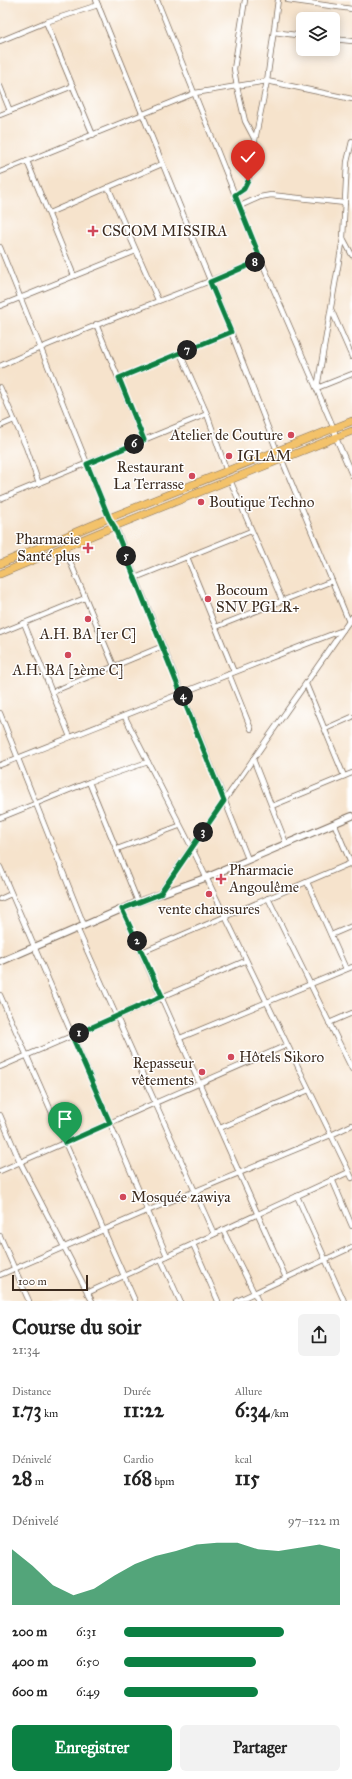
<!DOCTYPE html>
<html lang="fr">
<meta charset="utf-8">
<style>
:root{--surface:#fff;--page:#f2f2f2;--text:#222;--muted:#767676;--accent:#0b8043}
body{margin:0;font-family:"IM FELL Great Primer",serif;background:var(--page);color:var(--text);height:100vh;display:flex;flex-direction:column;font-size:15px;white-space:nowrap}
*{box-sizing:border-box;margin:0}
p{font-size:13px;color:var(--muted)}
.icon{flex:none;width:22px;height:22px;fill:none;stroke:currentColor;stroke-width:2;stroke-linecap:round;stroke-linejoin:round}
.map{position:relative;height:1301px;overflow:hidden}
.panel{display:flex;flex-direction:column;background:var(--surface);flex:1}
.panel>*{flex:none}
.fabs{position:absolute;left:296px;top:12px;display:grid;gap:8px}
.fabs a{display:grid;place-items:center;width:44px;height:44px;border-radius:6px;background:var(--surface);box-shadow:0 2px 10px #0003;font-size:20px}
.scale{position:absolute;left:12px;bottom:10px;width:76px;box-sizing:border-box;padding-left:4px;border:2px solid #3b2a1e;border-top:0;font-size:11px;line-height:14px;white-space:nowrap;color:#3b2a1e;-webkit-text-stroke:3px #fff;paint-order:stroke}
.pin{position:absolute;display:grid;place-items:center;width:34px;height:34px;color:#fff;margin:-41px -17px;border-radius:50% 50% 50% 0;rotate:-45deg;box-shadow:0 0 4px #0007}
.pin .icon{rotate:45deg}
.km{position:absolute;width:20px;height:20px;margin:-10px;border-radius:50%;background:#222;color:#fff;font-size:11px;line-height:20px;text-align:center}
.round{display:grid;place-items:center;flex:none;width:42px;height:42px;border-radius:6px;background:var(--page)}
.headline{display:flex;align-items:center;justify-content:space-between;height:68px;padding:0 12px}
h1{font-size:22px;font-weight:700;line-height:30px}
.metrics{display:grid;grid-template-columns:repeat(3,1fr);gap:6px;height:68px;padding:4px 12px}
.metrics div{display:grid;align-content:center}
.metrics b{font-size:20px;font-weight:700}
.metrics small{font-size:11px;font-weight:400}
.metrics p{font-size:11px}
.chart{height:112px;padding:8px 12px}
.chart p{display:flex;justify-content:space-between}
.chart svg{width:100%;height:72px;margin-top:4px;fill:var(--accent);opacity:.7}
.button{display:flex;gap:8px;margin-top:auto;padding:8px 12px}
.button a{flex:1;height:46px;border-radius:6px;background:var(--accent);color:#fff;font-size:16px;font-weight:700;line-height:46px;text-align:center}
.button a+a{background:var(--page);color:var(--text)}
ul{padding:0 12px;list-style:none;font-size:13px}
li{display:grid;grid-template-columns:64px 48px 1fr;align-items:center;height:30px}
li i{height:10px;border-radius:5px;background:var(--accent)}
.map>svg:first-child{display:block}
.lines{fill:none;stroke-linecap:round;stroke-linejoin:round}
.minor-casing{stroke:#7c6b5b;stroke-width:6}
.tertiary-casing{stroke:#7c6b5b;stroke-width:8}
.primary-casing{stroke:#7c6b5b;stroke-width:8}
.minor{stroke:#fff;stroke-width:4.5}
.tertiary{stroke:#fff;stroke-width:6}
.primary{stroke:#f3c26a;stroke-width:7}
.route-casing{stroke:#fff;stroke-width:8}
.route{stroke:#0b8043;stroke-width:5}
.poi-dot{fill:#d1495b;stroke:#fff;stroke-width:1.5}
.labels{text-anchor:middle;dominant-baseline:central;stroke-width:3;stroke-linejoin:round;paint-order:stroke}
.poi-label{font-size:15px;fill:#3b2a1e;stroke:#fff;text-anchor:start}
</style>
<div class="map">
<svg width="352" height="1301" viewBox="0 0 352 1301">
<rect width="100%" height="100%" fill="#fff"/>
<filter id="ink" filterUnits="userSpaceOnUse"><feTurbulence type="fractalNoise" baseFrequency=".025" numOctaves="2"/><feDisplacementMap in="SourceGraphic" scale="8" xChannelSelector="R" yChannelSelector="G"/><feConvolveMatrix kernelMatrix="1 2 1 2 8 2 1 2 1" color-interpolation-filters="sRGB"/></filter>
<filter id="wash" filterUnits="userSpaceOnUse"><feTurbulence type="fractalNoise" baseFrequency=".012" numOctaves="4" result="noise"/><feDisplacementMap in="SourceGraphic" scale="16" xChannelSelector="R" yChannelSelector="G"/><feGaussianBlur stdDeviation="0.9" result="paint"/><feColorMatrix in="noise" values="0 0 0 0 0 0 0 0 0 0 0 0 0 0 0 0 0 1.4 0 .05"/><feComposite in="paint" operator="in"/></filter>
<g filter="url(#wash)">
<rect width="100%" height="100%" fill="#f6e3cc"/>
</g>
<g filter="url(#ink)">
<g class="lines">
<defs>
<g id="minor">
<polyline points="96,0 231,332 277,451"/>
<polyline points="157,0 261,260 334,429 336,438 352,475"/>
<polyline points="288,0 352,9"/>
<polyline points="46,22 93,135"/>
<polyline points="274,32 303,36"/>
<polyline points="333,39 352,41"/>
<polyline points="0,41 46,22 98,5"/>
<polyline points="0,86 10,111"/>
<polyline points="0,115 73,86"/>
<polyline points="255,140 267,81 278,0"/>
<polyline points="27,161 74,276"/>
<polyline points="0,172 195,93 267,81 352,99"/>
<polyline points="108,187 158,300"/>
<polyline points="235,195 244,189 248,181 255,140 245,121 237,87 234,69 245,0"/>
<polyline points="240,206 260,197 271,195 345,203"/>
<polyline points="49,213 162,164"/>
<polyline points="343,238 352,255"/>
<polyline points="0,247 109,518 115,526 248,859"/>
<polyline points="0,306 136,251"/>
<polyline points="331,309 352,357"/>
<polyline points="96,324 144,440"/>
<polyline points="180,353 207,414 227,472"/>
<path d="M0 366C85 326 175 297 261 260"/>
<polyline points="119,378 231,332"/>
<polyline points="0,387 26,447 39,484"/>
<polyline points="317,388 343,238 347,162 352,141"/>
<polyline points="317,388 352,374"/>
<polyline points="0,426 14,420"/>
<polyline points="282,460 349,622"/>
<polyline points="230,480 282,600"/>
<polyline points="0,499 207,414"/>
<polyline points="64,547 114,666"/>
<polyline points="187,557 234,672"/>
<polyline points="135,578 251,531"/>
<polyline points="24,623 70,737"/>
<polyline points="216,627 332,581"/>
<polyline points="0,633 85,598"/>
<polyline points="229,674 251,729"/>
<polyline points="306,684 344,776"/>
<polyline points="52,692 163,646"/>
<polyline points="0,713 84,925"/>
<polyline points="125,717 192,848 352,1178"/>
<polyline points="325,729 352,717"/>
<polyline points="253,759 286,843"/>
<path d="M0 765C114 720 228 674 343 630"/>
<polyline points="89,782 138,902"/>
<polyline points="272,806 352,773"/>
<polyline points="0,818 89,782 148,762"/>
<polyline points="334,823 352,866"/>
<polyline points="117,849 179,826"/>
<polyline points="0,867 167,1256"/>
<polyline points="307,882 346,969"/>
<polyline points="160,893 352,617"/>
<polyline points="268,898 352,1069"/>
<polyline points="0,899 11,894"/>
<polyline points="122,909 286,1278"/>
<polyline points="77,928 214,1234"/>
<polyline points="331,935 352,926"/>
<polyline points="142,952 351,863"/>
<polyline points="0,995 135,1301"/>
<polyline points="329,1023 352,1013"/>
<polyline points="180,1038 352,967"/>
<polyline points="0,1067 245,961"/>
<polyline points="0,1115 20,1162 92,1301"/>
<polyline points="220,1128 309,1090"/>
<polyline points="0,1171 287,1045"/>
<polyline points="332,1179 352,1226"/>
<polyline points="297,1196 344,1301"/>
<polyline points="223,1230 258,1301"/>
<polyline points="0,1236 29,1301"/>
<polyline points="193,1244 218,1301"/>
<polyline points="161,1259 180,1301"/>
<polyline points="0,1275 147,1211 331,1135 352,1125"/>
<polyline points="87,1293 349,1172"/>
<polyline points="237,1301 352,1247"/>
</g>
<polyline id="tertiary" points="0,962 138,902 205,878 352,816"/>
<g id="primary">
<polyline points="0,564 109,518 352,421"/>
<polyline points="0,574 115,526 352,431"/>
</g>
</defs>
<use href="#minor" class="minor-casing"/>
<use href="#tertiary" class="tertiary-casing"/>
<use href="#primary" class="primary-casing"/>
<use href="#minor" class="minor"/>
<use href="#tertiary" class="tertiary"/>
<use href="#primary" class="primary"/>
</g>
</g>
<g class="lines" filter="url(#ink)">
<defs>
<polyline id="route" points="65,1143 110,1123 72,1036 162,996 122,909 160,894 224,801 114,526 109,518 87,464 144,440 119,378 231,332 210,282 261,260 235,195 244,189 248,181"/>
</defs>
<use href="#route" class="route-casing"/>
<use href="#route" class="route"/>
</g>
<g class="poi-dot">
<path d="M91 225h4v4h4v4h-4v4h-4v-4h-4v-4h4z"/>
<circle cx="291" cy="435" r="4"/>
<circle cx="229" cy="456" r="4"/>
<circle cx="192" cy="476" r="4"/>
<circle cx="201" cy="502" r="4"/>
<path d="M86 542h4v4h4v4h-4v4h-4v-4h-4v-4h4z"/>
<circle cx="208" cy="599" r="4"/>
<circle cx="88" cy="619" r="4"/>
<circle cx="68" cy="655" r="4"/>
<path d="M219 873h4v4h4v4h-4v4h-4v-4h-4v-4h4z"/>
<circle cx="209" cy="894" r="4"/>
<circle cx="231" cy="1057" r="4"/>
<circle cx="202" cy="1072" r="4"/>
<circle cx="123" cy="1197" r="4"/>
</g>
<g class="labels">
<g class="poi-label">
<text x="102" y="231">CSCOM MISSIRA</text>
<text x="283" y="435" text-anchor="end">Atelier de Couture</text>
<text x="237" y="456">IGLAM</text>
<text x="184" y="467" text-anchor="end">Restaurant<tspan x="184" dy="17">La Terrasse</tspan></text>
<text x="209" y="502">Boutique Techno</text>
<text x="80" y="539" text-anchor="end">Pharmacie<tspan x="80" dy="17">Santé plus</tspan></text>
<text x="216" y="590">Bocoum<tspan x="216" dy="17">SNV PGLR+</tspan></text>
<text x="88" y="634" text-anchor="middle">A.H. BA [1er C]</text>
<text x="68" y="670" text-anchor="middle">A.H. BA [2ème C]</text>
<text x="229" y="870">Pharmacie<tspan x="229" dy="17">Angoulême</tspan></text>
<text x="209" y="909" text-anchor="middle">vente chaussures</text>
<text x="239" y="1057">Hôtels Sikoro</text>
<text x="194" y="1063" text-anchor="end">Repasseur<tspan x="194" dy="17">vêtements</tspan></text>
<text x="131" y="1197">Mosquée zawiya</text>
</g>
</g>
</svg>
<div class="fabs">
<a><svg class="icon" aria-label="layers" viewBox="0 0 24 24"><path d="M12 4l9 5-9 5-9-5zM3 14l9 5 9-5"/></svg></a>
</div>
<div class="scale">100 m</div>
<div class="pin" style="left:65px;top:1143px;background:#1e9e55"><svg class="icon" aria-label="arrive" viewBox="0 0 24 24"><path d="M6 21V4h12l-3 4 3 4H6"/></svg></div>
<div class="pin" style="left:248px;top:181px;background:#d93025"><svg class="icon" aria-label="check" viewBox="0 0 24 24"><path d="M5 12l5 5 9-10"/></svg></div>
<b class="km" style="left:79px;top:1033px">1</b>
<b class="km" style="left:137px;top:941px">2</b>
<b class="km" style="left:203px;top:832px">3</b>
<b class="km" style="left:183px;top:696px">4</b>
<b class="km" style="left:126px;top:556px">5</b>
<b class="km" style="left:134px;top:444px">6</b>
<b class="km" style="left:187px;top:350px">7</b>
<b class="km" style="left:255px;top:262px">8</b>
</div>
<section class="panel">
<div class="headline"><div><h1>Course du soir</h1><p>21:34</p></div><a class="round"><svg class="icon" aria-label="share" viewBox="0 0 24 24"><path d="M12 15V3M7 8l5-5 5 5M5 13v7h14v-7"/></svg></a></div>
<div class="metrics">
<div><p>Distance</p><b>1.73<small> km</small></b></div>
<div><p>Durée</p><b>11:22</b></div>
<div><p>Allure</p><b>6:34<small> /km</small></b></div>
</div>
<div class="metrics">
<div><p>Dénivelé</p><b>28<small> m</small></b></div>
<div><p>Cardio</p><b>168<small> bpm</small></b></div>
<div><p>kcal</p><b>115</b></div>
</div>
<div class="chart"><p><span>Dénivelé</span>97–122 m</p>
<svg viewBox="0 0 160 44" preserveAspectRatio="none"><path d="M0 44V10L10 20L20 32L30 38L40 34L50 26L60 19L70 14L80 11L90 7L100 6L110 6L120 10L130 11L140 9L150 7L160 10V44z"/></svg>
</div>
<ul>
<li><b>200 m</b>6:31<i style="width:74%"></i></li>
<li><b>400 m</b>6:50<i style="width:61%"></i></li>
<li><b>600 m</b>6:49<i style="width:62%"></i></li>
</ul>
<div class="button"><a>Enregistrer</a><a>Partager</a></div>
</section>
